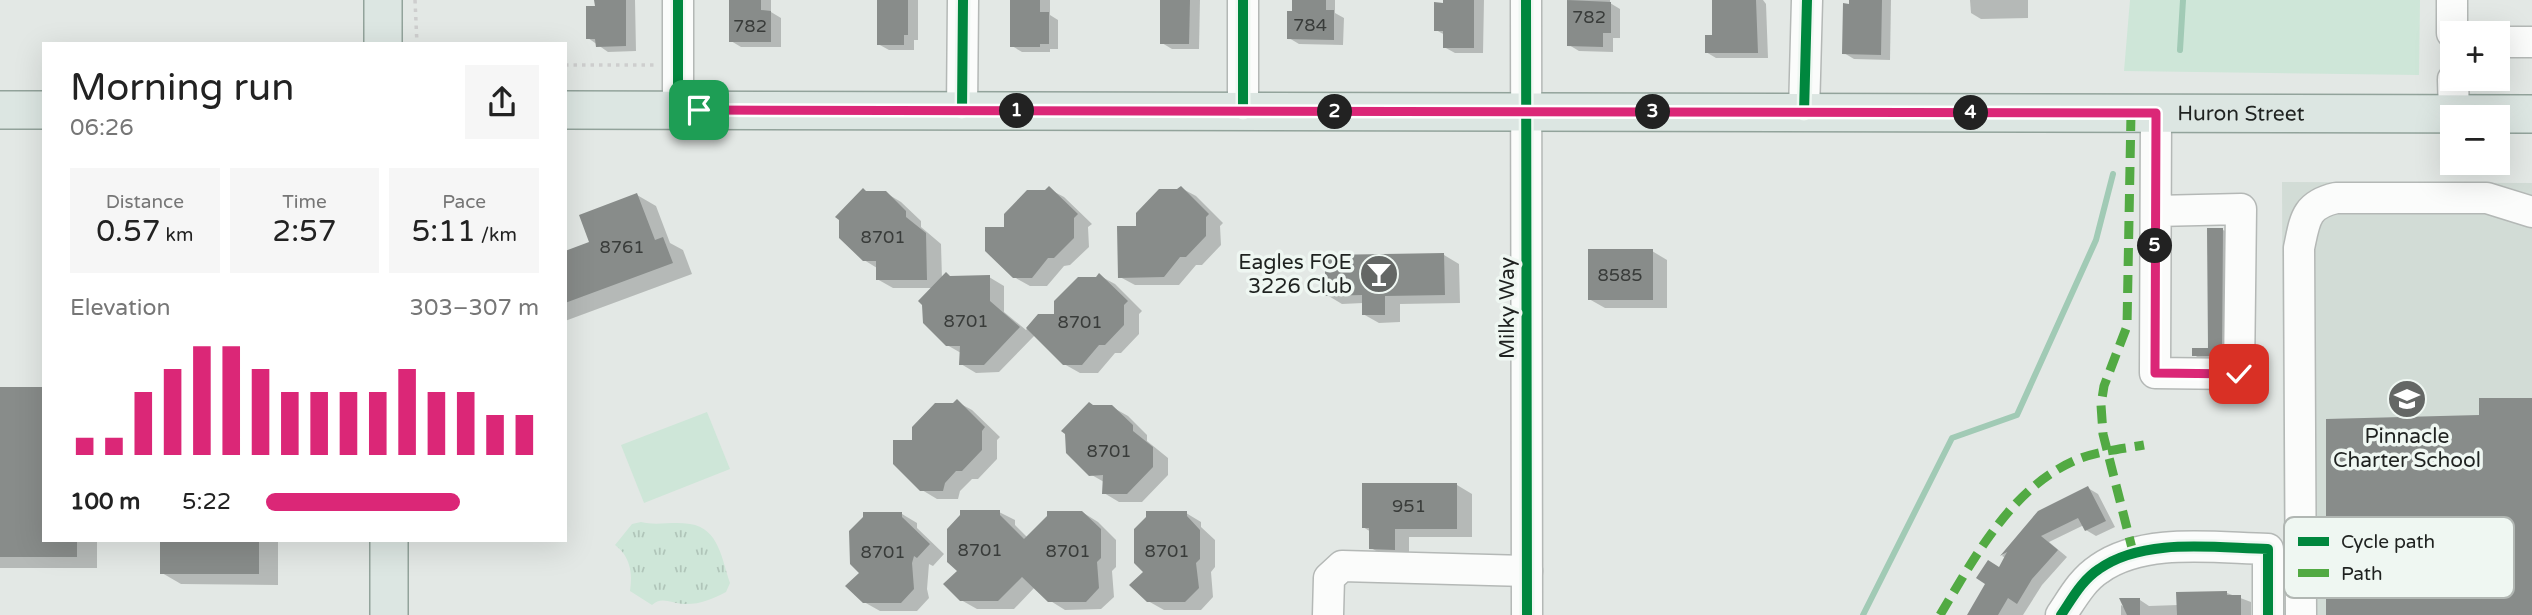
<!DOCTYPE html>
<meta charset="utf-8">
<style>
:root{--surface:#fff;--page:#f6f6f6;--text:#222;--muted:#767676;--accent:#db2777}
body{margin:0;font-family:"Varela Round",sans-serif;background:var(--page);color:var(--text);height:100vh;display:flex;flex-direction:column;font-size:26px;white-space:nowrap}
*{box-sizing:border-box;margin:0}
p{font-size:23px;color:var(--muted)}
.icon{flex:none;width:38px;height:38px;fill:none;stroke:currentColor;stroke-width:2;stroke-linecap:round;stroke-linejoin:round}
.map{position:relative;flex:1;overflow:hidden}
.side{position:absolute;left:42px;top:42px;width:525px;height:500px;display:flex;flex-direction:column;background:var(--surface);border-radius:0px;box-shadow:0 7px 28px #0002}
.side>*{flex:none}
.controls{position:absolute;left:2440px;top:21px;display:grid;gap:14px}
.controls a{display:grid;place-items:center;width:70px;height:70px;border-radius:0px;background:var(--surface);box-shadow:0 7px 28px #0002;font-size:35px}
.pin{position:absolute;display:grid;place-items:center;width:60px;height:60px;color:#fff;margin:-30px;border-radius:14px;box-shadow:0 4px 10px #0006}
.km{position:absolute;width:35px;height:35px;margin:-18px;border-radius:50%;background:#222;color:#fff;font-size:19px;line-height:35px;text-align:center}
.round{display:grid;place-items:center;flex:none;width:74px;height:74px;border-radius:0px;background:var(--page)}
.headline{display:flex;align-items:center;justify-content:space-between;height:119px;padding:0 28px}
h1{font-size:38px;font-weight:600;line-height:52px}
.metrics{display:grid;grid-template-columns:repeat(3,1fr);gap:10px;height:119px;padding:7px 28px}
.metrics div{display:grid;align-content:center;border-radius:0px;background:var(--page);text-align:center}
.metrics b{font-size:30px;font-weight:600}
.metrics small{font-size:19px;font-weight:400}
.metrics p{font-size:19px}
.chart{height:196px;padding:14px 28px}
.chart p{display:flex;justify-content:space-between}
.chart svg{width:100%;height:126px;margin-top:7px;stroke:var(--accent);stroke-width:6}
ul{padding:0 28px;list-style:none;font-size:23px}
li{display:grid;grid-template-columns:112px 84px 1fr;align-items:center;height:52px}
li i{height:18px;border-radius:9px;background:var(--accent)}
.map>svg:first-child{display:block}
.built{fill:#d2dcd6}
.grass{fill:#cee6d8}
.park{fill:url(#park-tufts)}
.shadow{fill:#0003}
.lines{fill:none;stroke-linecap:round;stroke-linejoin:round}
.stream{stroke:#a1cab5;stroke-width:6}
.building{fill:#888c8a}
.minor-casing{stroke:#b4b8b6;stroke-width:33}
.major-casing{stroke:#92a39b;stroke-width:40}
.path{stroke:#cecece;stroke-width:3.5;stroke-dasharray:3.5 5;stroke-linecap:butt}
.minor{stroke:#fbfcfb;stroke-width:30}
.major{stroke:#dce6e2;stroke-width:37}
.quiet{stroke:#52aa43;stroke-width:9;stroke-dasharray:18 9;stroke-linecap:butt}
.cycleway-casing{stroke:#eff7f2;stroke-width:15}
.cycleway{stroke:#00873e;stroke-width:10}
.route-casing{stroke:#fff;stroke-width:14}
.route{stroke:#db2777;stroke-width:9}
.labels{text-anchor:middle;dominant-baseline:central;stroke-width:7;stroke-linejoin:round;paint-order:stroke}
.number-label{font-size:18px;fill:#393c3a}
.street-label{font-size:21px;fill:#1f2220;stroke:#eff7f2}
.poi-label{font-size:21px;fill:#1f2220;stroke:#eff7f2;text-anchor:end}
.key{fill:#eff7f2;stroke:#b1b7b3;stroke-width:2}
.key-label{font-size:19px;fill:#1f2220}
</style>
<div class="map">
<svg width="2532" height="615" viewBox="0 0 2532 615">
<defs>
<pattern id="park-tufts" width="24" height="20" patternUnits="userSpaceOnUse" patternTransform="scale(1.75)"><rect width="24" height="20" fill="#cee6d8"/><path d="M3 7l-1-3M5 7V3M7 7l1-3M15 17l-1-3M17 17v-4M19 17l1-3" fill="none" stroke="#b0c5b9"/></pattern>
</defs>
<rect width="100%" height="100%" fill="#e3e8e5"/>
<polygon class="built" points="2282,182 2532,183 2532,615 2284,615"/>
<g class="grass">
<polygon points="2130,0 2420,0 2419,75 2124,71"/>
<polygon points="707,412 730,469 644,503 621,445"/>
</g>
<path class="park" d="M641 522C657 526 673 521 690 524 719 528 722 560 730 583L726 592C712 599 699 605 683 604 671 603 661 596 652 605L630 591C633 573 630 556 615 545L632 524Z"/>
<g class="shadow">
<polygon points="596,0 635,0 636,51 608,52 588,38 596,8"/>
<polygon points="731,0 771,0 771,12 781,18 781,47 741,47 731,41"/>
<polygon points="879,0 918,0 918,40 914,40 914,50 889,50 878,44"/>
<polygon points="1013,0 1050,0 1050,15 1058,20 1058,49 1050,49 1050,52 1022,52 1012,46"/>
<polygon points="1162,0 1200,0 1199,49 1172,49 1162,43"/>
<polygon points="1294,0 1335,0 1335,13 1344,18 1343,45 1299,44 1289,38"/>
<polygon points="1445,0 1484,0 1483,53 1455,53 1444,47 1445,35 1436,30"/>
<polygon points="1569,0 1610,0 1610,3 1620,9 1620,38 1613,38 1613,52 1579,51 1569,45"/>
<polygon points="1714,0 1763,0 1766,4 1768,58 1716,58 1706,52 1714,37"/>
<polygon points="1851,0 1891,0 1890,60 1854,59 1844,53"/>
<polygon points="1970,0 2028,0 2028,18 1981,19 1971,13"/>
<polygon points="1181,188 1196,196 1223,223 1220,226 1221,245 1202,265 1196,265 1179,285 1135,285 1120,277 1138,228"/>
<polygon points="1049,189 1064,197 1092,224 1088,227 1089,247 1070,265 1064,266 1047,286 1030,286 1014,277 1006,228"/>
<polygon points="869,193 886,193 901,202 921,221 921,227 941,244 942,279 989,277 1004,286 1004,312 1026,330 1039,315 1056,315 1100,276 1115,284 1142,311 1139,314 1139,334 1121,353 1115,353 1098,373 1080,373 1064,364 1035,335 999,372 976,373 961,364 961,353 947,345 934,288 893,288 877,279 877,268 864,260"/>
<polygon points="637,195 656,206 670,243 683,250 692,274 565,321 565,253 591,243"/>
<polygon points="2223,230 2238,238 2237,364 2209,364 2194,355 2210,350"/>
<polygon points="1652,251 1667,260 1667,308 1605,308 1589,299"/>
<polygon points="1444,255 1459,264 1460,303 1400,304 1400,322 1379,323 1363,314 1363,303 1342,304 1327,295"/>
<polygon points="0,389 44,541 97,541 97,568 0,568"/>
<polygon points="957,402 972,410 1000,437 997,440 997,459 978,479 972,479 960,491 958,499 937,499 922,490 914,442"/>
<polygon points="1095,407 1112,407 1128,416 1147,435 1147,441 1168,458 1168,475 1142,502 1119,502 1104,493 1104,482 1090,474"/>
<polygon points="1457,485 1472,494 1472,537 1409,537 1409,558 1387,557 1371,548 1371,532 1363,527"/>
<polygon points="2088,488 2098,494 2115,527 2096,536 2086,530 2084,525 2049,542 2067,557 2042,585 2023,615 1969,615 2006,558 2002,556 2040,512"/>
<polygon points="999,512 1015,520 1015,525 1028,538 1082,512 1098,522 1116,540 1116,567 1112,571 1114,597 1101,609 1065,610 1049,600 1035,587 1014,609 977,609 961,600 959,571"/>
<polygon points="1186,513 1201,522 1201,527 1215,540 1215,567 1211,572 1213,597 1201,610 1164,610 1148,601 1146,572"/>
<polygon points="902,514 917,523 917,528 944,554 933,566 929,564 927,589 929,598 917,611 880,611 864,602 862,573"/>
<polygon points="161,541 278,541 278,585 181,584 162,573"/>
<polygon points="2227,593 2251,602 2251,615 2121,615 2121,605 2125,608 2140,600 2149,606 2178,605"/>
</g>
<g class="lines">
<g class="stream">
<polyline points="2180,50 2183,0"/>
<polyline points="1863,615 1952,438 2017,415 2096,240 2113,174"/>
</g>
</g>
<g class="building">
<polygon points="594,0 626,0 626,46 596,47 595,39 586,39 586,6 595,6"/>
<polygon points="729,0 761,0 761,10 771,11 771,42 729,42"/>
<polygon points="877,0 908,0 908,35 904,35 904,45 877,45"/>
<polygon points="1010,0 1040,0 1040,12 1049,12 1049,44 1040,44 1040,47 1010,47"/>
<polygon points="1160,0 1190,0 1189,44 1160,44"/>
<polygon points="1292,0 1326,0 1326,10 1334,10 1334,40 1287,39 1287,11 1292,11"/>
<polygon points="1443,0 1474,0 1474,48 1443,48 1443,31 1434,31 1434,2 1443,3"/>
<polygon points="1567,0 1611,2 1611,33 1603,33 1603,47 1567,46"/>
<polygon points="1712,0 1756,0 1758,53 1705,53 1705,35 1712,35"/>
<polygon points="1849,0 1882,0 1881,55 1842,54 1843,3 1849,4"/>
<polygon points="1049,186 1078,214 1074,218 1074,238 1054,258 1048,258 1032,278 1013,278 985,251 985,227 1004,227 1004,214 1027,190 1045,190"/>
<polygon points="1181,186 1209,214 1206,217 1206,236 1186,257 1180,257 1164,277 1118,278 1117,226 1136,226 1136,213 1159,189 1177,189"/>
<polygon points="863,188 866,191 886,191 906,211 906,217 926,233 927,280 876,280 876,261 863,261 839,238 839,220 835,217"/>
<polygon points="637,193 655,240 663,237 673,263 565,303 565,251 589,242 579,215"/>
<polygon points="2207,228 2223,228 2222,356 2192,356 2192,348 2208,348"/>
<rect x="1588" y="249" width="65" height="51"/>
<polygon points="1444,253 1445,295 1385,296 1385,315 1362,315 1362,295 1325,296 1325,255"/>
<polygon points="946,272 950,276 990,275 990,301 1020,327 984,365 959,365 960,346 946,346 923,323 922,305 918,301"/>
<polygon points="1099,273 1128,301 1124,305 1124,325 1105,345 1099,345 1082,365 1063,365 1026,328 1038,314 1054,314 1054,301 1078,277 1096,277"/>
<polygon points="0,387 44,387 44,541 77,541 77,557 0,557"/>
<polygon points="2479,398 2532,398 2532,615 2326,615 2326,419 2479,415"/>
<polygon points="957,399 985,427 982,431 982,450 962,471 956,471 945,483 943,491 920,491 893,464 893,440 912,440 912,427 935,403 953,403"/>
<polygon points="1089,402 1093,405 1112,405 1133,425 1133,431 1153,447 1153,467 1127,494 1102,494 1103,475 1089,476 1066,453 1065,434 1061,431"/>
<polygon points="1362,483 1457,483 1457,529 1395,529 1395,550 1369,549 1369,528 1362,528"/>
<polygon points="2088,486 2106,521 2085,531 2078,518 2041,536 2058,550 2032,579 2017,604 2008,598 1998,615 1967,615 1985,584 1976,578 1988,560 1999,567 2007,552 2000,556 2038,511"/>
<polygon points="960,510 1000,510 1000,515 1024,539 1047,516 1047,511 1082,511 1101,529 1101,558 1097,562 1099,588 1086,602 1048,602 1022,577 998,601 960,601 943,584 957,571 947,562 947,529 960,515"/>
<polygon points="1146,511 1187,511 1187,516 1200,530 1200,559 1196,563 1199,588 1185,602 1147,602 1129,585 1143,572 1134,563 1134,529 1146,517"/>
<polygon points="863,512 902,512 902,517 930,544 917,558 914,556 912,563 914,589 901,603 863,603 845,586 859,573 850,564 849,531 863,517"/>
<rect x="160" y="541" width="99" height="33"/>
<polygon points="2227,591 2227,595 2241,595 2241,615 2177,615 2176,592"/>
<polygon points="2119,598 2140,598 2140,615 2127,615"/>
</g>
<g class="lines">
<defs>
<g id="minor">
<polyline points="1243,0 1243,112"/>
<polyline points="1526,0 1527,615"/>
<polyline points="2452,0 2452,33"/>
<polyline points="2497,42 2532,42"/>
<polyline points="2453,79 2454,114"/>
<polyline points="678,110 678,0"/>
<polyline points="962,111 963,0"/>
<polyline points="1804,113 1807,0"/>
<polyline points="2156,113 2155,373 2239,374 2241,209 2156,211"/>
<polyline points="1328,615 1329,578 1342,566 1527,571"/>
<path d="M2061 615C2072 599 2082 580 2099 569 2144 537 2215 548 2268 549V615"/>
<path d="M2301 615 2299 248C2305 220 2305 205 2336 198H2487L2532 212"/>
</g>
<g id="major">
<polyline points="383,0 383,44"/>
<polyline points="0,110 44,110"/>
<path id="s1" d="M565 110 2532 114"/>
<polyline points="389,541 389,615"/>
</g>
</defs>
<use href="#minor" class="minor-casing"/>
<use href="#major" class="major-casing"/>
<g class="path">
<polyline points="415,0 417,44"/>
<polyline points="565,65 654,65"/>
</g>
<use href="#minor" class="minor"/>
<use href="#major" class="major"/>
<g class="quiet">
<polyline points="2131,113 2127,326 2104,386 2101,405 2103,434 2133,552"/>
<path d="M1940 615C1975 557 2011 488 2076 460 2097 451 2122 449 2144 445"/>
</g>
<defs>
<g id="cycleway">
<polyline points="1243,0 1243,112"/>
<polyline points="1526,0 1527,615"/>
<polyline points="678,110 678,0"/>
<polyline points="962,111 963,0"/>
<polyline points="1804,113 1807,0"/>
<path d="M2061 615C2072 599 2082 580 2099 569 2144 537 2215 548 2268 549V615"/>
</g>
</defs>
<use href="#cycleway" class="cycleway-casing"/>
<use href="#cycleway" class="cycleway"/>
</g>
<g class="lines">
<defs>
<polyline id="route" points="699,110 2156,113 2155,373 2239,374"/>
</defs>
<use href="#route" class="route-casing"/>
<use href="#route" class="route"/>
</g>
<defs>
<symbol id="bar-disc" viewBox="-11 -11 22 22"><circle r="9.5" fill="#646765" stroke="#eff7f2"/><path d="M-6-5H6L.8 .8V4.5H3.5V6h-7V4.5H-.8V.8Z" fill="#fff"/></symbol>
<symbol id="school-disc" viewBox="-11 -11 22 22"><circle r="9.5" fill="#646765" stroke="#eff7f2"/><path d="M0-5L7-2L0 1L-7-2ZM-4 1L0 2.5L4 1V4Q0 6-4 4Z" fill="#fff"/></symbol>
</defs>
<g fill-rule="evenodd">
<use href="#bar-disc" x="1357" y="252" width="44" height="44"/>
<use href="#school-disc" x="2385" y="377" width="44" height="44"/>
</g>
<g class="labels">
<g class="number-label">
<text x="1589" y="17">782</text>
<text x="1310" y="25">784</text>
<text x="750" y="26">782</text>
<text x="883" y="237">8701</text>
<text x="622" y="247">8761</text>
<text x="1620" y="275">8585</text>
<text x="966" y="321">8701</text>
<text x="1080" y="322">8701</text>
<text x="1109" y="451">8701</text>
<text x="1409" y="506">951</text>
<text x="980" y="550">8701</text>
<text x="1068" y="551">8701</text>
<text x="1167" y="551">8701</text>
<text x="883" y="552">8701</text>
</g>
<g class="street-label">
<text stroke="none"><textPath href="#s1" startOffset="1676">Huron Street</textPath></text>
<text transform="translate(1507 308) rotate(-90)">Milky Way</text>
</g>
<g class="poi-label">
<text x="1352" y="262">Eagles FOE<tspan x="1352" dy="24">3226 Club</tspan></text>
<text x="2407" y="436" text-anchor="middle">Pinnacle<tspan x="2407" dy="24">Charter School</tspan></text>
</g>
</g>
<rect x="2284" y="517" width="230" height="81" rx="10" class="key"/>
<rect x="2298" y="537" width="31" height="9" fill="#00873e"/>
<rect x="2298" y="569" width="31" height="8" fill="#52aa43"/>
<g class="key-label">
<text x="2341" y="548">Cycle path</text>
<text x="2341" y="580">Path</text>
</g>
</svg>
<div class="controls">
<a>+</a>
<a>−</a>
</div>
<div class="pin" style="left:699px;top:110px;background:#1e9e55"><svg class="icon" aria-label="arrive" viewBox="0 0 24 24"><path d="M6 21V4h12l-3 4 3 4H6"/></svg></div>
<div class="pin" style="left:2239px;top:374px;background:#d93025"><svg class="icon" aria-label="check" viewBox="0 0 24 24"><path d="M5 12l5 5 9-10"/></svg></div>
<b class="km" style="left:1017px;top:111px">1</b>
<b class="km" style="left:1335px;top:112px">2</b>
<b class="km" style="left:1653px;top:112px">3</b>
<b class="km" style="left:1971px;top:113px">4</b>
<b class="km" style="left:2155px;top:246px">5</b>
<section class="side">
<div class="headline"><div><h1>Morning run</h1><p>06:26</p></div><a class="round"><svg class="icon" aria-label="share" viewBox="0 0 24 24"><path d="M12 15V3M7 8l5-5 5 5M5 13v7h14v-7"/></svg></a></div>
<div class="metrics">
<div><p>Distance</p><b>0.57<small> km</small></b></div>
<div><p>Time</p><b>2:57</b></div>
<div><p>Pace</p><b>5:11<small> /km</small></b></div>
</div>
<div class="chart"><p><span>Elevation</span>303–307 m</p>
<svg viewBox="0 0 160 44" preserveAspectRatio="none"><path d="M5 44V38M15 44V38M25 44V22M35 44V14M45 44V6M55 44V6M65 44V14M75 44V22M85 44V22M95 44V22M105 44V22M115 44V14M125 44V22M135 44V22M145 44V30M155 44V30"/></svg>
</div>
<ul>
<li><b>100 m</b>5:22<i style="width:71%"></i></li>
</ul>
</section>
</div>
